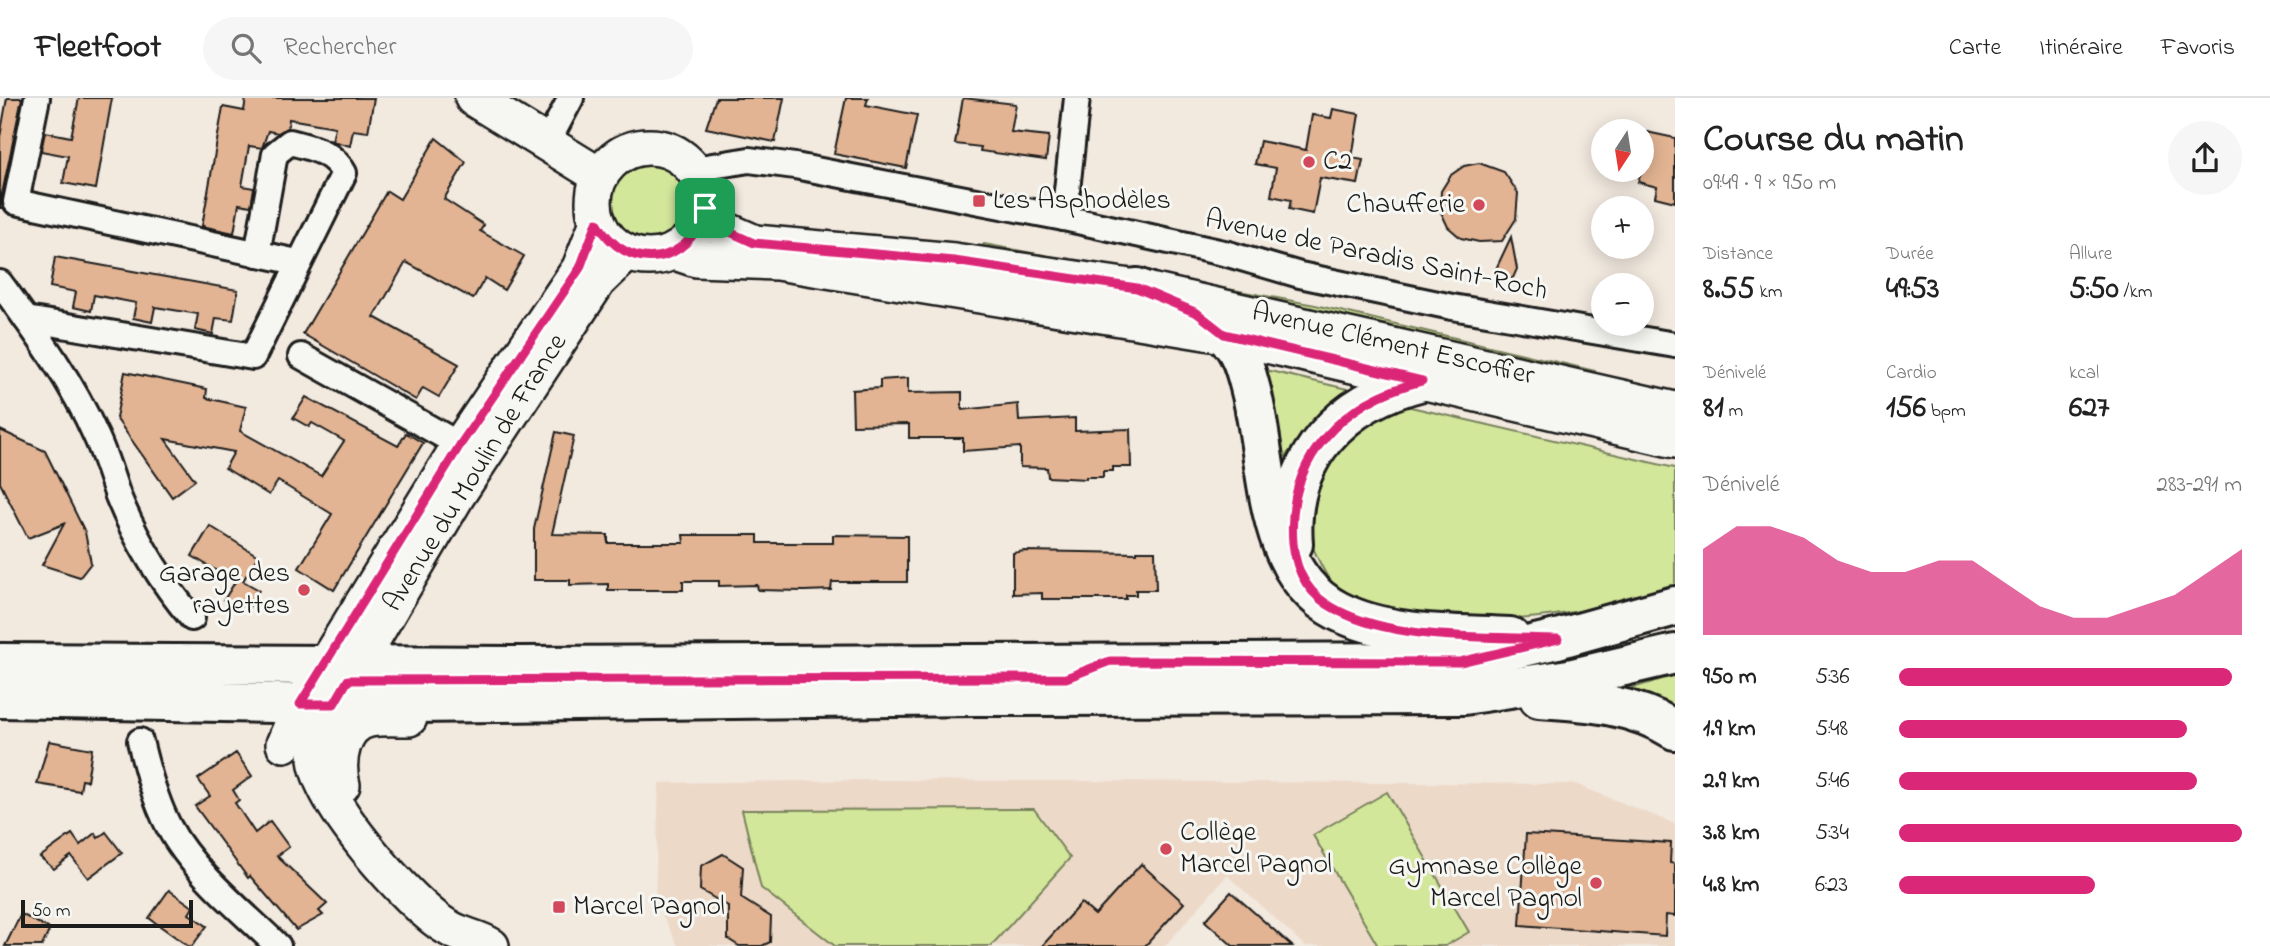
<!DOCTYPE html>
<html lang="fr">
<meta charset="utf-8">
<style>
:root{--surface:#fff;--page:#f6f6f6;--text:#222;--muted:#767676;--line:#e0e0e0;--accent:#db2777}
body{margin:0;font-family:"Indie Flower",sans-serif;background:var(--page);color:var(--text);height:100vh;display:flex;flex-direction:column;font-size:26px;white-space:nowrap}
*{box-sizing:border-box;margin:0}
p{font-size:23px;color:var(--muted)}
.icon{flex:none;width:38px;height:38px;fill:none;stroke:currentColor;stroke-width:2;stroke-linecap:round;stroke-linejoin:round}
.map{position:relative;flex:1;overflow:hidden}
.side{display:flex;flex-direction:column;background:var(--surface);width:595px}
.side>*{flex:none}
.needle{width:46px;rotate:192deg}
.tools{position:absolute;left:1591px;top:21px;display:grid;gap:14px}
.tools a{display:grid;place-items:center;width:63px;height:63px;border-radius:50%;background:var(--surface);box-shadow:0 4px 18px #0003;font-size:35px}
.scale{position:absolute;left:21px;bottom:18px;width:172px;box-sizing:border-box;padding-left:7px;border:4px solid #1c1c1c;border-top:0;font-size:19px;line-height:24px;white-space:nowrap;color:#1c1c1c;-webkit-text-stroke:5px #f6f6f2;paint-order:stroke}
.pin{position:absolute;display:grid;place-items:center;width:60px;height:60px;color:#fff;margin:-30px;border-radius:14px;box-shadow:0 4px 10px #0006}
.round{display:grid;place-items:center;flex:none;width:74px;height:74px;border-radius:37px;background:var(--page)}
.overview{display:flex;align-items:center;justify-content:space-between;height:119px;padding:0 28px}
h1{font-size:38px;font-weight:700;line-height:52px}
.figures{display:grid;grid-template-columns:repeat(3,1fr);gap:10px;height:119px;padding:7px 28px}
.figures div{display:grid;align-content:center}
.figures b{font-size:30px;font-weight:700}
.figures small{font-size:19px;font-weight:400}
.figures p{font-size:19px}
.chart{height:196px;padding:14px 28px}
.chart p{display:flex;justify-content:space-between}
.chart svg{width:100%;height:126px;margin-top:7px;fill:var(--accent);opacity:.7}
ul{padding:0 28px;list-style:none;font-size:23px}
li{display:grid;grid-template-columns:112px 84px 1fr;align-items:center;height:52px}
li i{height:18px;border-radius:9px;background:var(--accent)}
header{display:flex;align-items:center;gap:42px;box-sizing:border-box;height:98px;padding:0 35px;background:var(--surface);border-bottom:2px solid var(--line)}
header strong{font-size:33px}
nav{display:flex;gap:38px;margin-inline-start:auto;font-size:24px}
.search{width:490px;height:63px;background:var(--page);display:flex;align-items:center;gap:18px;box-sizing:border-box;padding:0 24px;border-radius:38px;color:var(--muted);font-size:26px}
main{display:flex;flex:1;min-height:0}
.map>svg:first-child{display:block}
.built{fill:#edd9c8}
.green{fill:#d3e79b;stroke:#78825c;stroke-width:2}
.building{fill:#e2b493;stroke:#1c1c1c;stroke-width:2}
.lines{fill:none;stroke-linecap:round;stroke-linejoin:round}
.street-casing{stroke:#1c1c1c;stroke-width:30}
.secondary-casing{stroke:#1c1c1c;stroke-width:40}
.primary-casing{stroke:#1c1c1c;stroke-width:44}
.highway-casing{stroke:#1c1c1c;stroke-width:44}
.street{stroke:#f6f6f2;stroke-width:24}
.secondary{stroke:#f6f6f2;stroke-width:35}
.primary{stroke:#f6f6f2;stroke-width:38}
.highway{stroke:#f6f6f2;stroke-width:38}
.route-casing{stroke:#fff;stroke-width:14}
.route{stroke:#db2777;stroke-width:9}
.poi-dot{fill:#d1495b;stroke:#f6f6f2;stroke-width:2.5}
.labels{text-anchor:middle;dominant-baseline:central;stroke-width:6;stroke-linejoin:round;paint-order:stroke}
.poi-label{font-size:28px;fill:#1c1c1c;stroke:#f6f6f2;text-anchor:start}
.street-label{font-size:28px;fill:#1c1c1c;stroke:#f6f6f2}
</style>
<header>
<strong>Fleetfoot</strong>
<div class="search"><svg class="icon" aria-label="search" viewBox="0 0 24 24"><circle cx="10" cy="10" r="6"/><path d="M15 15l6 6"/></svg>Rechercher</div>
<nav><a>Carte</a><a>Itinéraire</a><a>Favoris</a></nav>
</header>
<main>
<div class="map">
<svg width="1675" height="848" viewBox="0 0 1675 848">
<rect width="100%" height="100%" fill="#f2e9df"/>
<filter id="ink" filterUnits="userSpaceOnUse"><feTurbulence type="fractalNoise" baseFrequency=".0143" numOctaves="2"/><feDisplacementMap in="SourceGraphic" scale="14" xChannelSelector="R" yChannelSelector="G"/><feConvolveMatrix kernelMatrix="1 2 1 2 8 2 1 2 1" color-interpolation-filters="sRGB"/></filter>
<g filter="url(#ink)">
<polygon class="built" points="870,682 1575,686 1675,726 1675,848 1305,848 1227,777 1165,848 678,848 655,802 659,685"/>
<g class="green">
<circle cx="650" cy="104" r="39"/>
<polygon points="984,146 1315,207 1595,273 1593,281 981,149"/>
<polygon points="1270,273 1360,294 1309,328 1283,361 1265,274"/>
<path d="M1389 304 1675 370V488C1596 518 1417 546 1343 496 1329 485 1321 468 1314 452 1287 388 1346 343 1389 304Z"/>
<polygon points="1675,577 1675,619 1623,593"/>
<polygon points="1387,694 1469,834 1445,848 1378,848 1313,737"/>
<polygon points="1034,711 1070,760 991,848 835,848 761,790 742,712"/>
</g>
<g class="building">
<polygon points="7,0 22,0 1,101 3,110 0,110 0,39"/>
<polygon points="79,0 112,0 96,91 63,85 68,58 41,53 45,34 71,39"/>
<polygon points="246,0 374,0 368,34 353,32 350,48 332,43 335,29 289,21 288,29 278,35 268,33 262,50 249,48 242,88 254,90 251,108 239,106 234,135 202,128 223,9 244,13"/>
<polygon points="716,0 784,0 775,44 706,30"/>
<polygon points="846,0 868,0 866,7 917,17 906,70 834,56"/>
<polygon points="963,0 1016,6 1011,34 1049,38 1046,62 980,53 981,49 955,46"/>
<polygon points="1333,11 1359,16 1352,60 1363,62 1358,86 1320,80 1313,116 1289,111 1291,102 1271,98 1276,70 1255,66 1260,43 1306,52 1312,17 1331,20"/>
<polygon points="1642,33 1675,40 1675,104 1655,99 1657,89 1638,84 1642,72"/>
<polygon points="436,40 466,64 444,101 484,127 480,133 524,158 504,192 485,180 473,201 406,164 374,219 459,266 439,299 423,290 416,302 303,236 387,93 400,101"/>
<polygon points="1479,65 1504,74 1518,95 1516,121 1502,143 1479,144 1461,140 1448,129 1440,112 1441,93 1451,77 1464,68"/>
<polygon points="1511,139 1517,171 1513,180 1506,182 1497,177 1496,171"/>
<polygon points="55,159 238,192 233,222 216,220 213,236 195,232 198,216 155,209 152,224 133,220 136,205 94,197 91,213 73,209 76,194 50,189"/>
<polygon points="125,274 207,291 206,300 246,309 240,333 321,378 344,343 312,325 309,329 293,320 306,299 398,348 406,335 423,345 334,492 299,470 332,416 278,383 269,397 225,370 234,354 165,341 195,382 172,399 116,320"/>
<polygon points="908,280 908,295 962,294 962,312 1018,306 1019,323 1075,320 1075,333 1130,331 1131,369 1113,369 1113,373 1103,373 1103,379 1086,379 1086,381 1048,379 1047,370 1020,369 1020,349 963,353 963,340 909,340 909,326 853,327 852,292 880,290 880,282"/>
<polygon points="0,332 45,353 85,434 91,465 80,479 42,467 64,426 28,440 0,385"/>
<polygon points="556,334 574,338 552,436 608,437 608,445 684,445 683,437 758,437 758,445 833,445 833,437 907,438 907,484 832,484 831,492 804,493 758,492 757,487 719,488 719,483 683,483 683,492 608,492 608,486 570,487 570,482 534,482 534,431"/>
<polygon points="210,428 258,458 243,483 259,492 246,514 224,502 235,484 192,458"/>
<polygon points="1024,453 1137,455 1137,453 1155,453 1156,492 1136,492 1136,497 1126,497 1126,501 1042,501 1042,495 1013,496 1013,455"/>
<polygon points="49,643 92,651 87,683 82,682 80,693 37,686"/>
<polygon points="236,655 252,678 233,692 239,702 235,705 255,735 270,723 289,749 277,758 327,806 319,813 323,817 296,832 250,778 248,780 195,708 210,698 198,681"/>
<polygon points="106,734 122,755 88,780 71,758 54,771 40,759 72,736 80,747 95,735 98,740"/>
<polygon points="1526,736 1671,745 1670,765 1675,766 1675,818 1666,817 1665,838 1520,827"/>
<polygon points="723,756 743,769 741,800 771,819 770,844 762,848 739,848 728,841 728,808 700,792 701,768"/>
<polygon points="1141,766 1184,805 1145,848 1042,848 1081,805 1095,817"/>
<polygon points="169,792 193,809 189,816 207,828 192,848 188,848 149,820"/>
<polygon points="1231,794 1292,848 1233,848 1205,823"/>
<polygon points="21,816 50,831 42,848 5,848"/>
</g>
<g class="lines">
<defs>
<g id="street">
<polyline points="37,0 16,104 297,164"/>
<polyline points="546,47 571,0"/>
<polyline points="694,71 749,62 795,68 1064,120 1228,156 1300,177 1452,209 1675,247"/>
<polyline points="1064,120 1077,0"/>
<path d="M0 185C35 233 72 283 96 338 105 357 111 378 118 398 136 442 161 484 192 520"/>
<path d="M26 221 253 259 344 75C332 53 312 50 290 44L275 56 257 156"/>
<polyline points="301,258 460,347"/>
<path d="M140 643C147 672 155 702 169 729 192 773 243 814 278 848"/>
</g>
<g id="secondary">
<polyline points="473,0 600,78"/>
<circle cx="649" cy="104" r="55"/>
<polyline points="705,110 721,130 755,145 954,163 1137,190 1675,312"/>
<polyline points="675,154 696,161 777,164 827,172 1224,237 1675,342"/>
<polyline points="284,646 301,606 460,347 580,170 598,124"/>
<path d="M342 687C336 664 341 626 370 621 382 619 397 620 409 620"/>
<path d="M491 848C477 839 460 838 447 829 411 808 314 699 316 657 318 639 327 622 334 606L456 399 598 183 627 155"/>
</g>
<g id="primary">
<path d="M1137 190C1173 203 1207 216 1232 245 1242 257 1246 274 1250 289 1270 361 1260 473 1338 513 1389 539 1454 536 1510 539"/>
<path d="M1293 446C1286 359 1342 303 1422 283"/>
<polyline points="0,565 515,568 1460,564 1557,541"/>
<polyline points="0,600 334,606 976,598 1464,597 1569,581 1675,556"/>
<path d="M1539 600C1587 603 1633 606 1675 632"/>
</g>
<polyline id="highway" points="1557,541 1675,508"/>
</defs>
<use href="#street" class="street-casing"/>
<use href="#secondary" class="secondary-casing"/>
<use href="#primary" class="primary-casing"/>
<use href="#highway" class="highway-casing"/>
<use href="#street" class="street"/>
<use href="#secondary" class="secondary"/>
<use href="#primary" class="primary"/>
<use href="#highway" class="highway"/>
</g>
</g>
<g class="lines" filter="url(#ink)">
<defs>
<path id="route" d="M705 110 721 130 754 145 954 163 1137 190 1197 215 1224 236 1422 283C1343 303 1286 359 1293 445 1296 476 1309 498 1337 512 1397 544 1491 538 1558 541L1460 564 1110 563 1066 580 348 582 334 606H300L460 347 580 170 597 124C626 177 691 169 705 110Z"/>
</defs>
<use href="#route" class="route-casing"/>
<use href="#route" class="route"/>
</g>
<g class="poi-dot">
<circle cx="1309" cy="64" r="7"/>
<rect x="972" y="96" width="14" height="14" rx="3.5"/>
<circle cx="1479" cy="107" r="7"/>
<circle cx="304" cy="492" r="7"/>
<circle cx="1166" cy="751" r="7"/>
<circle cx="1596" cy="785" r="7"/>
<rect x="552" y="802" width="14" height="14" rx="3.5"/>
</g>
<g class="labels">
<g class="poi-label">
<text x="1323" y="64">C2</text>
<text x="993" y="103">Les Asphodèles</text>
<text x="1465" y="107" text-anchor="end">Chaufferie</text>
<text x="290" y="476" text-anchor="end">Garage des<tspan x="290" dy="32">rayettes</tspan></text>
<text x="1180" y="735">Collège<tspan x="1180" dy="32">Marcel Pagnol</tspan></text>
<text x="1582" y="769" text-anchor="end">Gymnase Collège<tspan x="1582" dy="32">Marcel Pagnol</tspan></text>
<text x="573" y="809">Marcel Pagnol</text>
</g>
<g class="street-label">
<text transform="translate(1376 158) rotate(12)">Avenue de Paradis Saint-Roch</text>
<text transform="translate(1393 247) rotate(13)">Avenue Clément Escoffier</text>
<text transform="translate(476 375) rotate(-58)">Avenue du Moulin de France</text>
</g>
</g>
</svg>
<div class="tools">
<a><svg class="needle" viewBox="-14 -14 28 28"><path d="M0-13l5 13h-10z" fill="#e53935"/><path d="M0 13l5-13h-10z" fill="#767676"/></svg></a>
<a>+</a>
<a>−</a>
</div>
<div class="scale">50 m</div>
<div class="pin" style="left:705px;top:110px;background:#1e9e55"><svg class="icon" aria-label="arrive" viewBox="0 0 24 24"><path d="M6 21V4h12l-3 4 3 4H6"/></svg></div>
</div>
<section class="side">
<div class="overview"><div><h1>Course du matin</h1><p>09:49 · 9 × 950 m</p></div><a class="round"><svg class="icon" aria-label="share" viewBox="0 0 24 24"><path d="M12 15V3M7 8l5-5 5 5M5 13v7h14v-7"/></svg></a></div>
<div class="figures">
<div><p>Distance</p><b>8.55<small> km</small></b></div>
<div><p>Durée</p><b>49:53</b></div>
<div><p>Allure</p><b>5:50<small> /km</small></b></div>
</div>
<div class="figures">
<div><p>Dénivelé</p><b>81<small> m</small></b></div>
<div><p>Cardio</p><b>156<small> bpm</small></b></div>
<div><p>kcal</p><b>627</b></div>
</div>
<div class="chart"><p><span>Dénivelé</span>283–291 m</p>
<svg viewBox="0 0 160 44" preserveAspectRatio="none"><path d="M0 44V14L10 6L20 6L30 10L40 18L50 22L60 22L70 18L80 18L90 26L100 34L110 38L120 38L130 34L140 30L150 22L160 14V44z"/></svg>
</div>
<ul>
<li><b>950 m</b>5:36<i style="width:97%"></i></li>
<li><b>1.9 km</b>5:48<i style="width:84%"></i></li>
<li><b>2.9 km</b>5:46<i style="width:87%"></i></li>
<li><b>3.8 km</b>5:34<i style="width:100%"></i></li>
<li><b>4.8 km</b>6:23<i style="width:57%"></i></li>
</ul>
</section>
</main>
